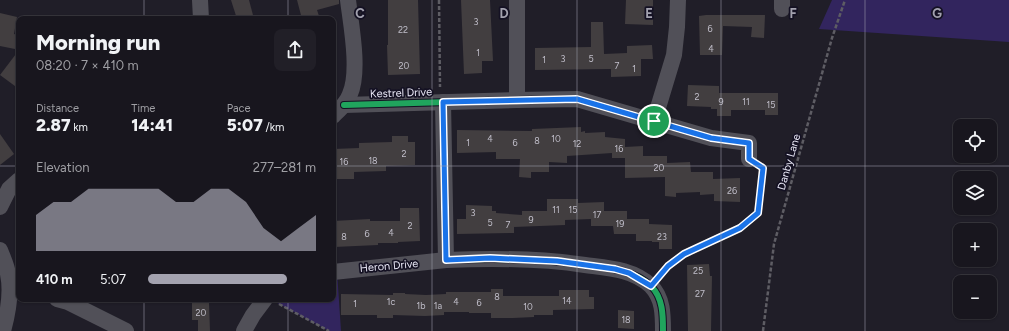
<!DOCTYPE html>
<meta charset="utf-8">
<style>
:root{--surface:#18161e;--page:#211f27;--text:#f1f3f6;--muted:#9f9fa4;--line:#36353c;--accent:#a3a2af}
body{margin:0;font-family:Figtree,sans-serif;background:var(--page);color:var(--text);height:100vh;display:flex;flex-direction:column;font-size:15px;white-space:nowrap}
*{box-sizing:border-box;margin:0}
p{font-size:13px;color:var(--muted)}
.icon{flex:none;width:22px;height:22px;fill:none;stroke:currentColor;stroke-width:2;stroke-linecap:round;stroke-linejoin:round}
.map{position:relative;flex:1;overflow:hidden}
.drawer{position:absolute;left:16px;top:16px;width:320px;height:286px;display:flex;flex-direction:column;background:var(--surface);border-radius:8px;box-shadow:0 1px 3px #0004,0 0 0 1px var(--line)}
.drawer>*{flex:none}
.buttons{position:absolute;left:953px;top:119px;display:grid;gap:8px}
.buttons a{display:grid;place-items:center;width:44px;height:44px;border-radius:8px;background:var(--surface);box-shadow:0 1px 3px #0004,0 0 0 1px var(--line);font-size:20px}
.pin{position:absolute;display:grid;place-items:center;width:34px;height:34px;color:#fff;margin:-17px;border:2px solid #fff;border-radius:50%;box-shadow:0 1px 4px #0007}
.round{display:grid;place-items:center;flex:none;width:42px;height:42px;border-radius:8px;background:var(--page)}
.headline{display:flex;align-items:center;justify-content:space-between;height:68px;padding:0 20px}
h1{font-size:22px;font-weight:800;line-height:30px}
.stats{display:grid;grid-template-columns:repeat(3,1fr);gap:6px;height:68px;padding:4px 20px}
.stats div{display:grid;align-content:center}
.stats b{font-size:17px;font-weight:800}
.stats small{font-size:11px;font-weight:400}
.stats p{font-size:11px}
.chart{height:112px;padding:8px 20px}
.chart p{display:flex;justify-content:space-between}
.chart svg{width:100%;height:72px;margin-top:4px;fill:var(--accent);opacity:.7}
ul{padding:0 20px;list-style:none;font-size:13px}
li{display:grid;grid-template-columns:64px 48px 1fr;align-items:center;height:30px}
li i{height:10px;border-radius:5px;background:var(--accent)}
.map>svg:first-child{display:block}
.green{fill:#32255e}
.building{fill:#423e40}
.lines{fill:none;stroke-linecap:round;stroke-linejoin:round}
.path{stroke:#5e5d64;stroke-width:2.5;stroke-dasharray:4 2;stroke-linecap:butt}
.street{stroke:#515058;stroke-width:16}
.cycleway-casing{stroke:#141123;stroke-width:8}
.cycleway{stroke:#20a55d;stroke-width:6}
.route-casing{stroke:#fff;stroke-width:8}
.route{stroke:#1a73e8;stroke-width:5}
.grid{fill:none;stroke:#a3a2af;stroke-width:1;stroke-opacity:0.55}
.labels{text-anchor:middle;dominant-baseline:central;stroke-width:3.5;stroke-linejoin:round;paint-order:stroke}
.number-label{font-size:9px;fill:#c0bec9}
.street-label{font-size:11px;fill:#eae9f7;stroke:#141123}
.grid-label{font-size:13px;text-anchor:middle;font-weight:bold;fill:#a3a2af;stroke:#141123;stroke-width:3.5;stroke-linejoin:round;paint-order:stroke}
</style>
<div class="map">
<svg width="1009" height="331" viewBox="0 0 1009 331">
<rect width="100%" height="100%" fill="#201e28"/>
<g class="green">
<polygon points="832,0 1009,0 1009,42 819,29"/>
<polygon points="337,271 341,331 329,331 270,299 333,299 333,272"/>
</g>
<g class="building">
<polygon points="231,0 249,0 254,19 237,19"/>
<polygon points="297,0 339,0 339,4 317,10 320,19 302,19"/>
<polygon points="388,0 418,0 420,74 388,75 387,45 388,45"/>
<polygon points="461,0 490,0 493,61 482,61 482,73 464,74"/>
<polygon points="626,0 653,0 653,25 625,24"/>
<polygon points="0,13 17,17 14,34 18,35 15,49 0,46"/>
<polygon points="706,15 765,15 764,38 751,37 752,27 723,26 722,55 700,55 699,16"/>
<polygon points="591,22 603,22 604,54 627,53 627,46 652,45 653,59 641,59 641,76 611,77 611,69 535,70 535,48 591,47"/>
<polygon points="19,50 19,89 0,75"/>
<polygon points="688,85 719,86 719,93 778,93 778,115 765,115 765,110 731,110 731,116 717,116 717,109 711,109 711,107 687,106"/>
<polygon points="581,127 581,132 585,131 585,133 605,132 605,137 625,139 625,147 643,146 643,156 667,156 667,163 690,162 691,172 713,172 713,179 740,178 740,202 714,201 714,194 700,195 700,192 676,193 676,197 665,196 665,177 625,178 625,158 612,158 612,153 567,156 567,163 549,162 549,172 531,172 531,178 519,177 520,159 496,159 496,152 457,153 457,130 532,131 532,129"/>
<polygon points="0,134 14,154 0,165"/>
<polygon points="392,136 408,136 408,142 415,142 415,165 386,166 386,171 354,172 354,179 333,179 333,149 359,148 359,143 392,142"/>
<polygon points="547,199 578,199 578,203 604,202 604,211 627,211 627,219 649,219 649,224 672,225 672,249 659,249 659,242 652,242 652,241 636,241 636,234 614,234 613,226 591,226 591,219 565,220 565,225 514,227 514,233 457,234 457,219 466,219 466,205 492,206 492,211 496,211 496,213 522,215 522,211 547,211"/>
<polygon points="400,208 419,208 420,241 398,242 398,243 378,243 378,245 334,247 333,221 370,219 370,221 400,221"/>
<polygon points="709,264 710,276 712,276 711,331 688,331 687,265"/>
<polygon points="491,289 503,289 503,296 559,296 559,290 589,290 589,297 594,297 594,309 553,310 553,315 534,315 534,317 513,318 491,318 491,313 469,313 469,312 444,312 444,315 425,316 393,315 393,318 377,318 377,315 341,315 341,294 393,295 393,293 405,293 405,294 426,295 446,294 446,292 491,292"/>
<polygon points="192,303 209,303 210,331 198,331 198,320 192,320"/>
<polygon points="618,310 634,311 634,329 618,328"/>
</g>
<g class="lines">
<g class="path">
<polyline points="439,0 440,87"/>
<polyline points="660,275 667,266 684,254 740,228 758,213 763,168 761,166"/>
<polyline points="279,304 329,331"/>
<polyline points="763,331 774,244 832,38 845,0"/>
</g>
<g class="street">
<polyline points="200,0 201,19"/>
<polyline points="517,0 517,100"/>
<polyline points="782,0 782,9"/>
<path d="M443 102 446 260C493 258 539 258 585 265 608 268 633 269 651 286 663 298 663 315 663 331"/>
<polyline points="344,105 517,100 577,99 711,138 749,143 749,159"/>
<path d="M333 116C340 109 347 103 350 94 360 71 351 25 348 0"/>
<polyline points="654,121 674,55 677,27 678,0"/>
<polyline points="0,207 9,189 19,180"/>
<path d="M0 250C3 258 7 266 8 274 12 293 8 313 3 331"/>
<polyline points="333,272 446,260"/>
<polyline points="57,299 68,302 126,331"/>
<polyline points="244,331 253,315 265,299"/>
</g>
<defs>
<g id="cycleway">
<path d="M443 102 446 260C493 258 539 258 585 265 608 268 633 269 651 286 663 298 663 315 663 331"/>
<polyline points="344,105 517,100 577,99 711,138 749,143 749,159"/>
</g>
</defs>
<use href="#cycleway" class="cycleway-casing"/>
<use href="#cycleway" class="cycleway"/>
</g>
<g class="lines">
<defs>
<polygon id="route" points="577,99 711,138 749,143 749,159 763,168 758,213 740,228 684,254 668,266 651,286 629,273 615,269 557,261 490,258 446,260 443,102"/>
</defs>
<use href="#route" class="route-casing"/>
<use href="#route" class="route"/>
</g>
<path class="grid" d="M144 0V19M288 0V19M432 0V331M577 0V331M721 0V331M865 0V331M0 166H19M333 166H1009M144 299V331M288 299V331"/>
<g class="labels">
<g class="number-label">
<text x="476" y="21">3</text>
<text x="710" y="28">6</text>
<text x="403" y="29">22</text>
<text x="711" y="48">4</text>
<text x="478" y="52">1</text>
<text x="563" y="58">3</text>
<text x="591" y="58">5</text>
<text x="544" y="59">1</text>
<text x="404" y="65">20</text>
<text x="617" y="65">7</text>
<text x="634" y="68">1</text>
<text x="697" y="96">2</text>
<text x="721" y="101">9</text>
<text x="746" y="101">11</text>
<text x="771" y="104">15</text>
<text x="490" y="138">4</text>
<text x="556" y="138">10</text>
<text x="537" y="140">8</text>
<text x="468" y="142">1</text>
<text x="515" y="142">6</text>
<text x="577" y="143">12</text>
<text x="619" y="148">16</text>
<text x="404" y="153">2</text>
<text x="373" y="160">18</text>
<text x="344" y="161">16</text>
<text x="659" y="167">20</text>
<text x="732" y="190">26</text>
<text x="556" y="209">11</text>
<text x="573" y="209">15</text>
<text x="473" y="212">3</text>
<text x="597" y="214">17</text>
<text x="531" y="219">9</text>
<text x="490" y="222">5</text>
<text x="620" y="223">19</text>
<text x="508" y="224">7</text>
<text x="410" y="225">2</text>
<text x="391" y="232">4</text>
<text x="367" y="233">6</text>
<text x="344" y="236">8</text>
<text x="662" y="236">23</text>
<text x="698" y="270">25</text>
<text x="700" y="293">27</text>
<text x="497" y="296">8</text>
<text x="567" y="300">14</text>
<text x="391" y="301">1c</text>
<text x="456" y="301">4</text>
<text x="479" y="302">6</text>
<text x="355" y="303">1</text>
<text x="421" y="305">1b</text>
<text x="438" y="305">1a</text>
<text x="528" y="306">10</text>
<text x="201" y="312">20</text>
<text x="626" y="319">18</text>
</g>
<g class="street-label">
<text transform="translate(401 93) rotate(-2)">Kestrel Drive</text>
<text transform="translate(789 162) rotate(-74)">Danby Lane</text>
<text transform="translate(389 266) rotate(-5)">Heron Drive</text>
</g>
</g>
<g class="grid-label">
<text x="360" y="18">C</text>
<text x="504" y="18">D</text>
<text x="649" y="18">E</text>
<text x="793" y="18">F</text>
<text x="937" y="18">G</text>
</g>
</svg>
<div class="buttons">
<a><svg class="icon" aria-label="locate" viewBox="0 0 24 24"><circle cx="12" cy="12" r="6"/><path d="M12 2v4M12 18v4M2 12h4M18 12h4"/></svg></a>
<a><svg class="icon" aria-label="layers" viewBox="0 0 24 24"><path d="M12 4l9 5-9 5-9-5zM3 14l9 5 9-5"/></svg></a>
<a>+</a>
<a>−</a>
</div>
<div class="pin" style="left:654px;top:121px;background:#1e9e55"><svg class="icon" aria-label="arrive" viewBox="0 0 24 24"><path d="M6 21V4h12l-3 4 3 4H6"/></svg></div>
<section class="drawer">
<div class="headline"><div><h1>Morning run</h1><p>08:20 · 7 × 410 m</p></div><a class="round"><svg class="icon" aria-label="share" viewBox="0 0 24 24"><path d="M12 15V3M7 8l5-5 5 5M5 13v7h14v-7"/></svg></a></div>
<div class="stats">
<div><p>Distance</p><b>2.87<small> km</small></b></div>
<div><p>Time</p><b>14:41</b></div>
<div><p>Pace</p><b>5:07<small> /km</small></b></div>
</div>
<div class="chart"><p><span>Elevation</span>277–281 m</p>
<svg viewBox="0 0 160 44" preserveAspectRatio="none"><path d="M0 44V22L10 14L20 14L30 6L40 6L50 6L60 6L70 6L80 14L90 14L100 6L110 6L120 14L130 30L140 38L150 30L160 22V44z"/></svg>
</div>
<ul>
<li><b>410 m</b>5:07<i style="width:83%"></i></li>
</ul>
</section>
</div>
